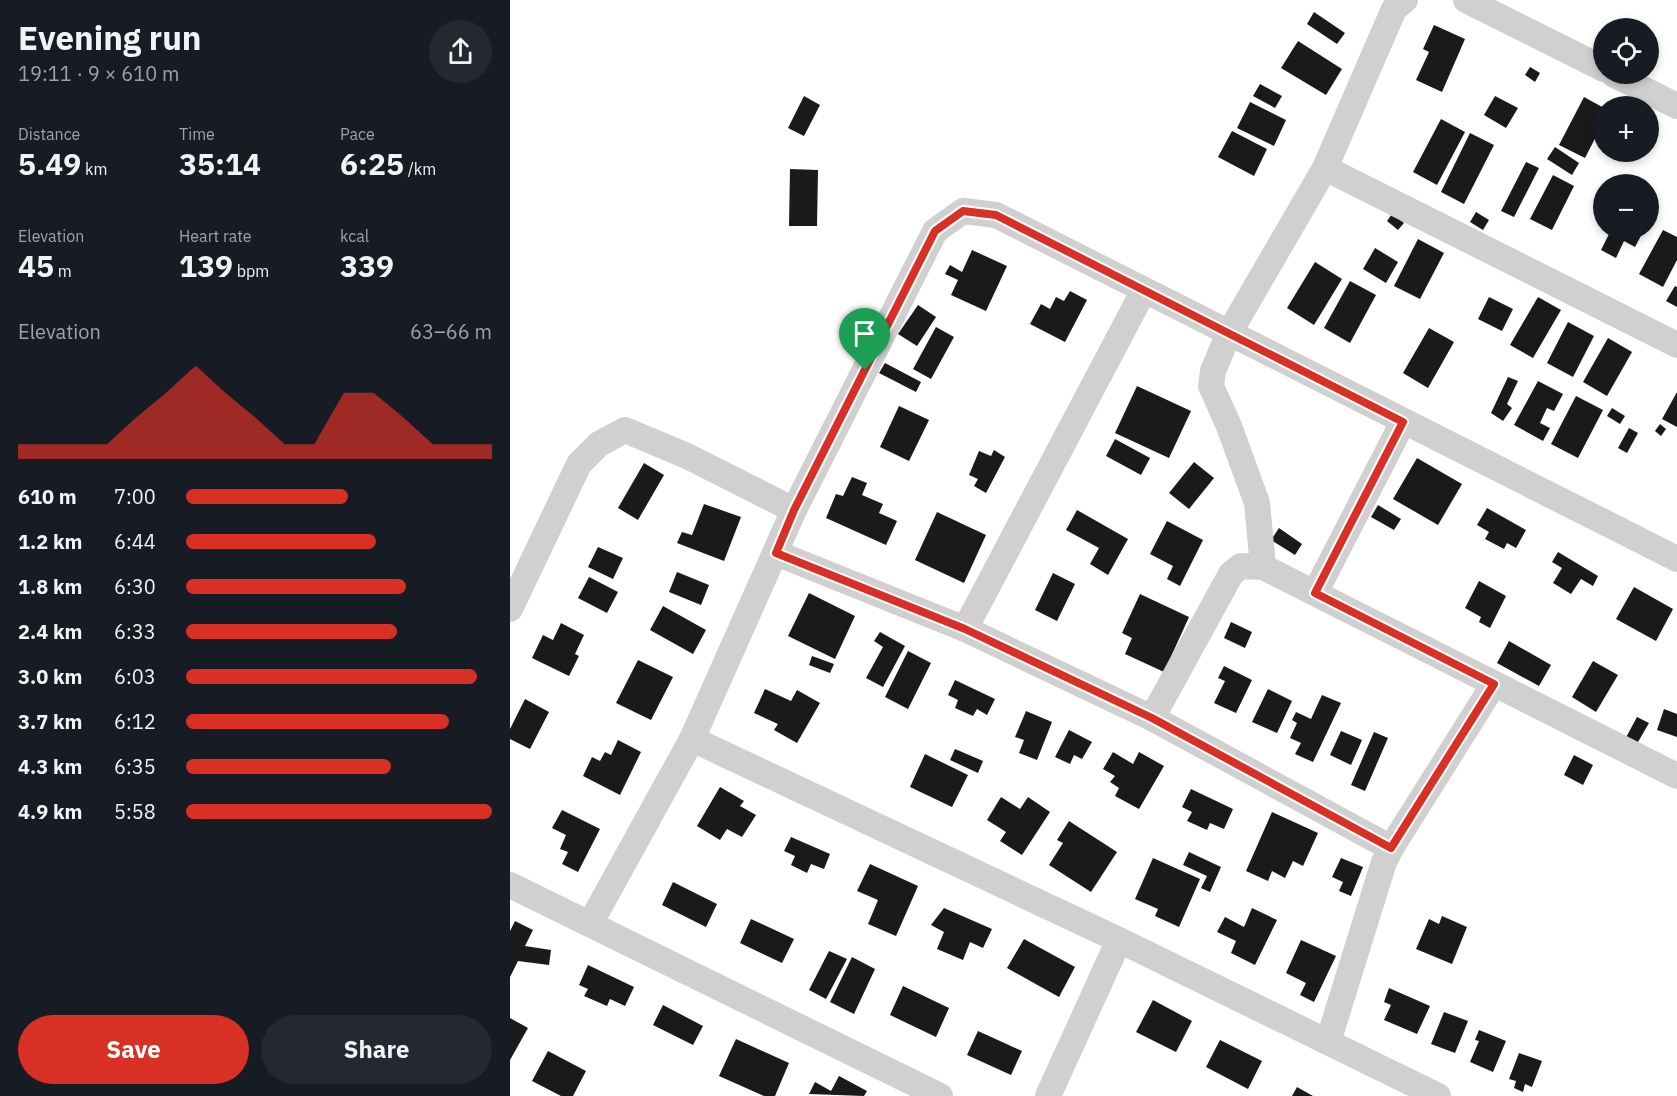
<!DOCTYPE html>
<meta charset="utf-8">
<style>
:root{--surface:#171b24;--page:#242831;--text:#f1f3f6;--muted:#9ea1a6;--accent:#d93025}
body{margin:0;font-family:"IBM Plex Sans",sans-serif;background:var(--page);color:var(--text);height:100vh;display:flex;flex-direction:column;font-size:22px;white-space:nowrap}
*{box-sizing:border-box;margin:0}
p{font-size:20px;color:var(--muted)}
.icon{flex:none;width:33px;height:33px;fill:none;stroke:currentColor;stroke-width:2;stroke-linecap:round;stroke-linejoin:round}
.map{position:relative;flex:1;overflow:hidden}
.panel{display:flex;flex-direction:column;background:var(--surface);width:510px}
.panel>*{flex:none}
.buttons{position:absolute;left:1083px;top:18px;display:grid;gap:12px}
.buttons a{display:grid;place-items:center;width:66px;height:66px;border-radius:50%;background:var(--surface);box-shadow:0 3px 9px #0003;font-size:30px}
.pin{position:absolute;display:grid;place-items:center;width:51px;height:51px;color:#fff;margin:-62px -26px;border-radius:50% 50% 50% 0;rotate:-45deg;box-shadow:0 0 6px #0007}
.pin .icon{rotate:45deg}
.round{display:grid;place-items:center;flex:none;width:63px;height:63px;border-radius:32px;background:var(--page)}
.headline{display:flex;align-items:center;justify-content:space-between;height:102px;padding:0 18px}
h1{font-size:33px;font-weight:700;line-height:45px}
.figures{display:grid;grid-template-columns:repeat(3,1fr);gap:9px;height:102px;padding:6px 18px}
.figures div{display:grid;align-content:center}
.figures b{font-size:30px;font-weight:700}
.figures small{font-size:16px;font-weight:400}
.figures p{font-size:16px}
.chart{height:168px;padding:12px 18px}
.chart p{display:flex;justify-content:space-between}
.chart svg{width:100%;height:108px;margin-top:6px;fill:var(--accent);opacity:.7}
.button{display:flex;gap:12px;margin-top:auto;padding:12px 18px}
.button a{flex:1;height:69px;border-radius:36px;background:var(--accent);color:#fff;font-size:24px;font-weight:700;line-height:69px;text-align:center}
.button a+a{background:var(--page);color:var(--text)}
ul{padding:0 18px;list-style:none;font-size:20px}
li{display:grid;grid-template-columns:96px 72px 1fr;align-items:center;height:45px}
li i{height:15px;border-radius:8px;background:var(--accent)}
main{display:flex;flex:1;min-height:0}
.map>svg:first-child{display:block}
.building{fill:#1a1a1a}
.lines{fill:none;stroke-linecap:round;stroke-linejoin:round}
.street{stroke:#d0d0d0;stroke-width:26}
.route-casing{stroke:#fff;stroke-width:12}
.route{stroke:#d93025;stroke-width:8}
</style>
<main>
<section class="panel">
<div class="headline"><div><h1>Evening run</h1><p>19:11 · 9 × 610 m</p></div><a class="round"><svg class="icon" aria-label="share" viewBox="0 0 24 24"><path d="M12 15V3M7 8l5-5 5 5M5 13v7h14v-7"/></svg></a></div>
<div class="figures">
<div><p>Distance</p><b>5.49<small> km</small></b></div>
<div><p>Time</p><b>35:14</b></div>
<div><p>Pace</p><b>6:25<small> /km</small></b></div>
</div>
<div class="figures">
<div><p>Elevation</p><b>45<small> m</small></b></div>
<div><p>Heart rate</p><b>139<small> bpm</small></b></div>
<div><p>kcal</p><b>339</b></div>
</div>
<div class="chart"><p><span>Elevation</span>63–66 m</p>
<svg viewBox="0 0 160 44" preserveAspectRatio="none"><path d="M0 44V38L10 38L20 38L30 38L40 27L50 17L60 6L70 17L80 27L90 38L100 38L110 17L120 17L130 27L140 38L150 38L160 38V44z"/></svg>
</div>
<ul>
<li><b>610 m</b>7:00<i style="width:53%"></i></li>
<li><b>1.2 km</b>6:44<i style="width:62%"></i></li>
<li><b>1.8 km</b>6:30<i style="width:72%"></i></li>
<li><b>2.4 km</b>6:33<i style="width:69%"></i></li>
<li><b>3.0 km</b>6:03<i style="width:95%"></i></li>
<li><b>3.7 km</b>6:12<i style="width:86%"></i></li>
<li><b>4.3 km</b>6:35<i style="width:67%"></i></li>
<li><b>4.9 km</b>5:58<i style="width:100%"></i></li>
</ul>
<div class="button"><a>Save</a><a>Share</a></div>
</section>
<div class="map">
<svg width="1167" height="1096" viewBox="0 0 1167 1096">
<rect width="100%" height="100%" fill="#fff"/>
<g class="building">
<polygon points="804,12 835,33 827,44 797,24"/>
<polygon points="924,25 955,39 932,92 906,80 919,52 913,49"/>
<polygon points="788,41 832,69 816,95 771,68"/>
<polygon points="1020,67 1030,73 1025,82 1015,75"/>
<polygon points="750,84 772,96 765,108 743,96"/>
<polygon points="294,96 310,105 294,136 278,128"/>
<polygon points="985,96 1008,108 996,128 974,115"/>
<polygon points="1074,97 1094,108 1094,121 1075,158 1049,145"/>
<polygon points="740,102 776,120 764,146 727,128"/>
<polygon points="931,119 955,132 927,185 903,172"/>
<polygon points="722,131 757,149 744,176 708,157"/>
<polygon points="960,133 984,145 954,204 931,192"/>
<polygon points="1045,147 1069,163 1062,175 1037,159"/>
<polygon points="1016,162 1029,168 1004,217 991,211"/>
<polygon points="280,169 308,170 307,226 279,226"/>
<polygon points="1043,175 1064,186 1042,230 1020,219"/>
<polygon points="966,212 979,220 973,230 960,222"/>
<polygon points="882,214 894,223 888,230 877,221"/>
<polygon points="1101,230 1134,230 1125,247 1114,241 1106,258 1091,250"/>
<polygon points="1153,230 1167,237 1167,260 1153,287 1129,274"/>
<polygon points="908,239 934,253 910,299 884,286"/>
<polygon points="865,248 888,262 876,283 853,269"/>
<polygon points="462,250 497,266 476,311 441,295 448,280 435,274 440,265 452,272"/>
<polygon points="805,262 832,279 804,325 777,308"/>
<polygon points="840,281 866,295 840,343 814,328"/>
<polygon points="1165,286 1167,287 1167,307 1156,301"/>
<polygon points="560,291 577,300 555,342 520,324 531,304 540,309 546,297 554,301"/>
<polygon points="979,297 1003,309 992,331 968,319"/>
<polygon points="1028,297 1051,310 1023,358 1000,345"/>
<polygon points="408,305 426,317 407,346 388,334"/>
<polygon points="1058,322 1084,336 1063,377 1037,363"/>
<polygon points="426,327 444,337 421,379 403,369"/>
<polygon points="919,328 944,342 918,388 893,373"/>
<polygon points="1098,338 1122,352 1097,396 1073,382"/>
<polygon points="375,363 411,382 406,392 369,373"/>
<polygon points="998,377 1008,381 997,404 1002,408 993,421 981,413"/>
<polygon points="1028,381 1053,394 1044,411 1037,408 1030,423 1040,428 1033,441 1004,425"/>
<polygon points="627,386 681,411 659,458 605,433"/>
<polygon points="1167,392 1167,427 1152,419"/>
<polygon points="1066,396 1093,410 1068,458 1041,444"/>
<polygon points="389,406 419,420 399,461 370,447"/>
<polygon points="1102,408 1115,416 1110,424 1097,416"/>
<polygon points="1150,424 1156,429 1151,436 1145,431"/>
<polygon points="1119,428 1128,433 1117,453 1108,448"/>
<polygon points="605,439 640,458 631,475 596,456"/>
<polygon points="484,450 495,457 476,493 464,486 468,479 459,475 469,451 481,456"/>
<polygon points="907,458 952,484 928,525 883,499"/>
<polygon points="684,462 704,478 679,509 659,493"/>
<polygon points="134,463 154,475 128,520 108,508"/>
<polygon points="342,477 357,483 352,495 373,504 369,513 387,521 376,545 316,518 326,494 333,496"/>
<polygon points="194,504 231,517 214,561 167,543 172,532 182,535"/>
<polygon points="868,505 891,519 884,530 861,517"/>
<polygon points="977,508 1016,530 1006,548 997,543 994,549 975,539 979,532 967,525"/>
<polygon points="567,510 618,539 598,575 580,564 589,548 556,530"/>
<polygon points="427,512 476,535 454,583 405,560"/>
<polygon points="657,521 693,540 670,586 657,579 663,566 640,554"/>
<polygon points="769,528 792,544 785,555 761,540"/>
<polygon points="88,547 113,558 103,579 78,567"/>
<polygon points="1048,552 1088,576 1083,586 1071,579 1061,594 1043,583 1052,568 1042,562"/>
<polygon points="167,572 199,585 191,605 159,592"/>
<polygon points="543,573 565,584 547,621 525,610"/>
<polygon points="79,577 108,592 97,613 68,598"/>
<polygon points="969,581 996,596 980,628 969,622 971,617 955,608"/>
<polygon points="1124,587 1163,609 1146,641 1106,619"/>
<polygon points="299,593 345,616 325,659 278,636"/>
<polygon points="630,594 679,617 654,672 615,654 622,638 612,633"/>
<polygon points="153,606 196,630 183,654 140,630"/>
<polygon points="721,622 742,632 735,648 714,638"/>
<polygon points="51,623 74,635 65,654 69,656 59,676 22,658 33,635 43,640"/>
<polygon points="370,632 395,646 373,687 356,678 373,647 364,641"/>
<polygon points="999,641 1041,665 1029,686 987,663"/>
<polygon points="398,651 421,663 398,709 375,697"/>
<polygon points="302,656 324,664 320,673 299,665"/>
<polygon points="128,660 163,677 141,720 106,703"/>
<polygon points="1083,661 1108,675 1086,712 1062,697"/>
<polygon points="714,666 742,680 726,713 704,703 715,681 708,678"/>
<polygon points="445,680 485,699 477,715 467,709 463,716 445,708 448,700 438,695"/>
<polygon points="255,689 281,701 287,690 310,703 287,743 264,730 268,724 244,713"/>
<polygon points="758,689 782,701 767,733 742,722"/>
<polygon points="812,695 831,703 803,762 785,754 791,743 780,738 787,723 782,720 786,712 801,719"/>
<polygon points="15,699 39,712 20,749 0,739 0,729"/>
<polygon points="1154,709 1167,714 1167,737 1147,730"/>
<polygon points="516,711 542,722 527,760 509,753 514,740 505,737"/>
<polygon points="1127,717 1139,723 1124,749 1113,743"/>
<polygon points="559,730 582,742 572,759 564,755 560,764 545,757"/>
<polygon points="831,731 852,740 841,765 820,755"/>
<polygon points="864,732 878,738 855,791 841,785"/>
<polygon points="108,740 131,752 110,795 73,776 82,757 90,761 95,752 101,755"/>
<polygon points="445,749 473,761 468,773 440,760"/>
<polygon points="603,752 623,764 629,752 654,766 629,809 605,796 609,788 600,782 605,776 593,769"/>
<polygon points="415,754 458,775 442,807 400,787"/>
<polygon points="1064,755 1083,765 1073,785 1054,775"/>
<polygon points="210,787 234,801 230,806 246,815 232,837 217,829 210,840 187,826"/>
<polygon points="681,789 723,809 714,829 700,823 697,830 677,821 682,812 672,807"/>
<polygon points="491,797 510,809 518,797 540,812 512,855 490,841 496,832 477,820"/>
<polygon points="52,810 90,829 68,872 52,864 58,852 50,849 56,835 42,828"/>
<polygon points="762,812 808,833 793,866 783,861 775,878 762,871 758,881 736,871"/>
<polygon points="559,821 607,852 581,892 539,865 553,843 547,840"/>
<polygon points="281,837 320,854 314,869 301,864 297,873 281,865 285,856 274,851"/>
<polygon points="679,852 711,867 700,892 691,888 697,876 673,865"/>
<polygon points="643,858 690,879 669,927 645,916 648,909 625,899"/>
<polygon points="831,858 853,867 841,896 829,891 833,882 822,877"/>
<polygon points="360,864 408,886 386,936 358,924 368,900 347,891"/>
<polygon points="163,882 207,904 196,927 152,905"/>
<polygon points="434,908 482,929 473,948 460,942 453,960 427,949 434,932 421,925"/>
<polygon points="742,908 767,920 745,965 721,953 726,941 707,932 715,917 734,927"/>
<polygon points="932,916 957,927 942,964 906,949 919,919 929,924"/>
<polygon points="241,919 284,939 272,963 230,943"/>
<polygon points="5,921 23,930 15,946 41,950 39,965 8,961 0,977 0,931"/>
<polygon points="514,939 565,967 549,997 497,968"/>
<polygon points="791,940 826,956 804,1002 790,995 796,983 776,973"/>
<polygon points="319,951 337,959 316,999 299,990"/>
<polygon points="342,957 365,969 344,1014 320,1002"/>
<polygon points="78,965 124,987 115,1006 100,999 97,1006 74,996 78,989 69,985"/>
<polygon points="393,986 439,1008 426,1037 380,1015"/>
<polygon points="879,988 920,1006 907,1034 874,1020 881,1005 874,1002"/>
<polygon points="643,1000 682,1021 666,1052 626,1032"/>
<polygon points="153,1005 193,1026 183,1045 143,1025"/>
<polygon points="934,1012 958,1021 945,1053 921,1044"/>
<polygon points="0,1018 18,1028 0,1060"/>
<polygon points="969,1030 996,1041 983,1072 960,1062 969,1041 965,1040"/>
<polygon points="468,1031 512,1051 501,1075 457,1055"/>
<polygon points="226,1039 279,1063 265,1096 254,1096 209,1076"/>
<polygon points="710,1040 752,1061 738,1089 696,1067"/>
<polygon points="38,1051 76,1071 63,1096 51,1096 22,1081"/>
<polygon points="1009,1053 1032,1061 1022,1087 1015,1084 1013,1092 1004,1088 1006,1081 999,1079"/>
<polygon points="329,1076 357,1091 354,1096 299,1094 305,1082 321,1091"/>
<polygon points="787,1087 803,1096 782,1096"/>
</g>
<g class="lines">
<g class="street">
<polyline points="895,0 884,9 815,168 1167,345"/>
<polyline points="956,0 1094,69"/>
<polyline points="1103,74 1167,106"/>
<polyline points="266,553 455,629 642,718 881,848 874,862 818,1042"/>
<polyline points="753,567 747,503 719,426 701,386 703,371 718,335 815,168"/>
<polyline points="805,593 893,422"/>
<polyline points="0,609 69,464 89,444 115,430 177,456 284,510"/>
<polyline points="455,629 633,292"/>
<polyline points="642,718 721,574 731,566 753,567 1167,776"/>
<polyline points="182,739 609,940 928,1096"/>
<polyline points="881,848 984,684"/>
<polyline points="0,885 430,1096"/>
<polyline points="80,924 182,739 284,510 425,231 453,211 486,215 1167,559"/>
<polyline points="538,1096 609,940"/>
</g>
</g>
<g class="lines">
<defs>
<polygon id="route" points="453,211 486,215 893,422 805,593 984,684 881,848 642,718 455,629 266,553 284,510 425,231"/>
</defs>
<use href="#route" class="route-casing"/>
<use href="#route" class="route"/>
</g>
</svg>
<div class="buttons">
<a><svg class="icon" aria-label="locate" viewBox="0 0 24 24"><circle cx="12" cy="12" r="6"/><path d="M12 2v4M12 18v4M2 12h4M18 12h4"/></svg></a>
<a>+</a>
<a>−</a>
</div>
<div class="pin" style="left:355px;top:370px;background:#1e9e55"><svg class="icon" aria-label="arrive" viewBox="0 0 24 24"><path d="M6 21V4h12l-3 4 3 4H6"/></svg></div>
</div>
</main>
